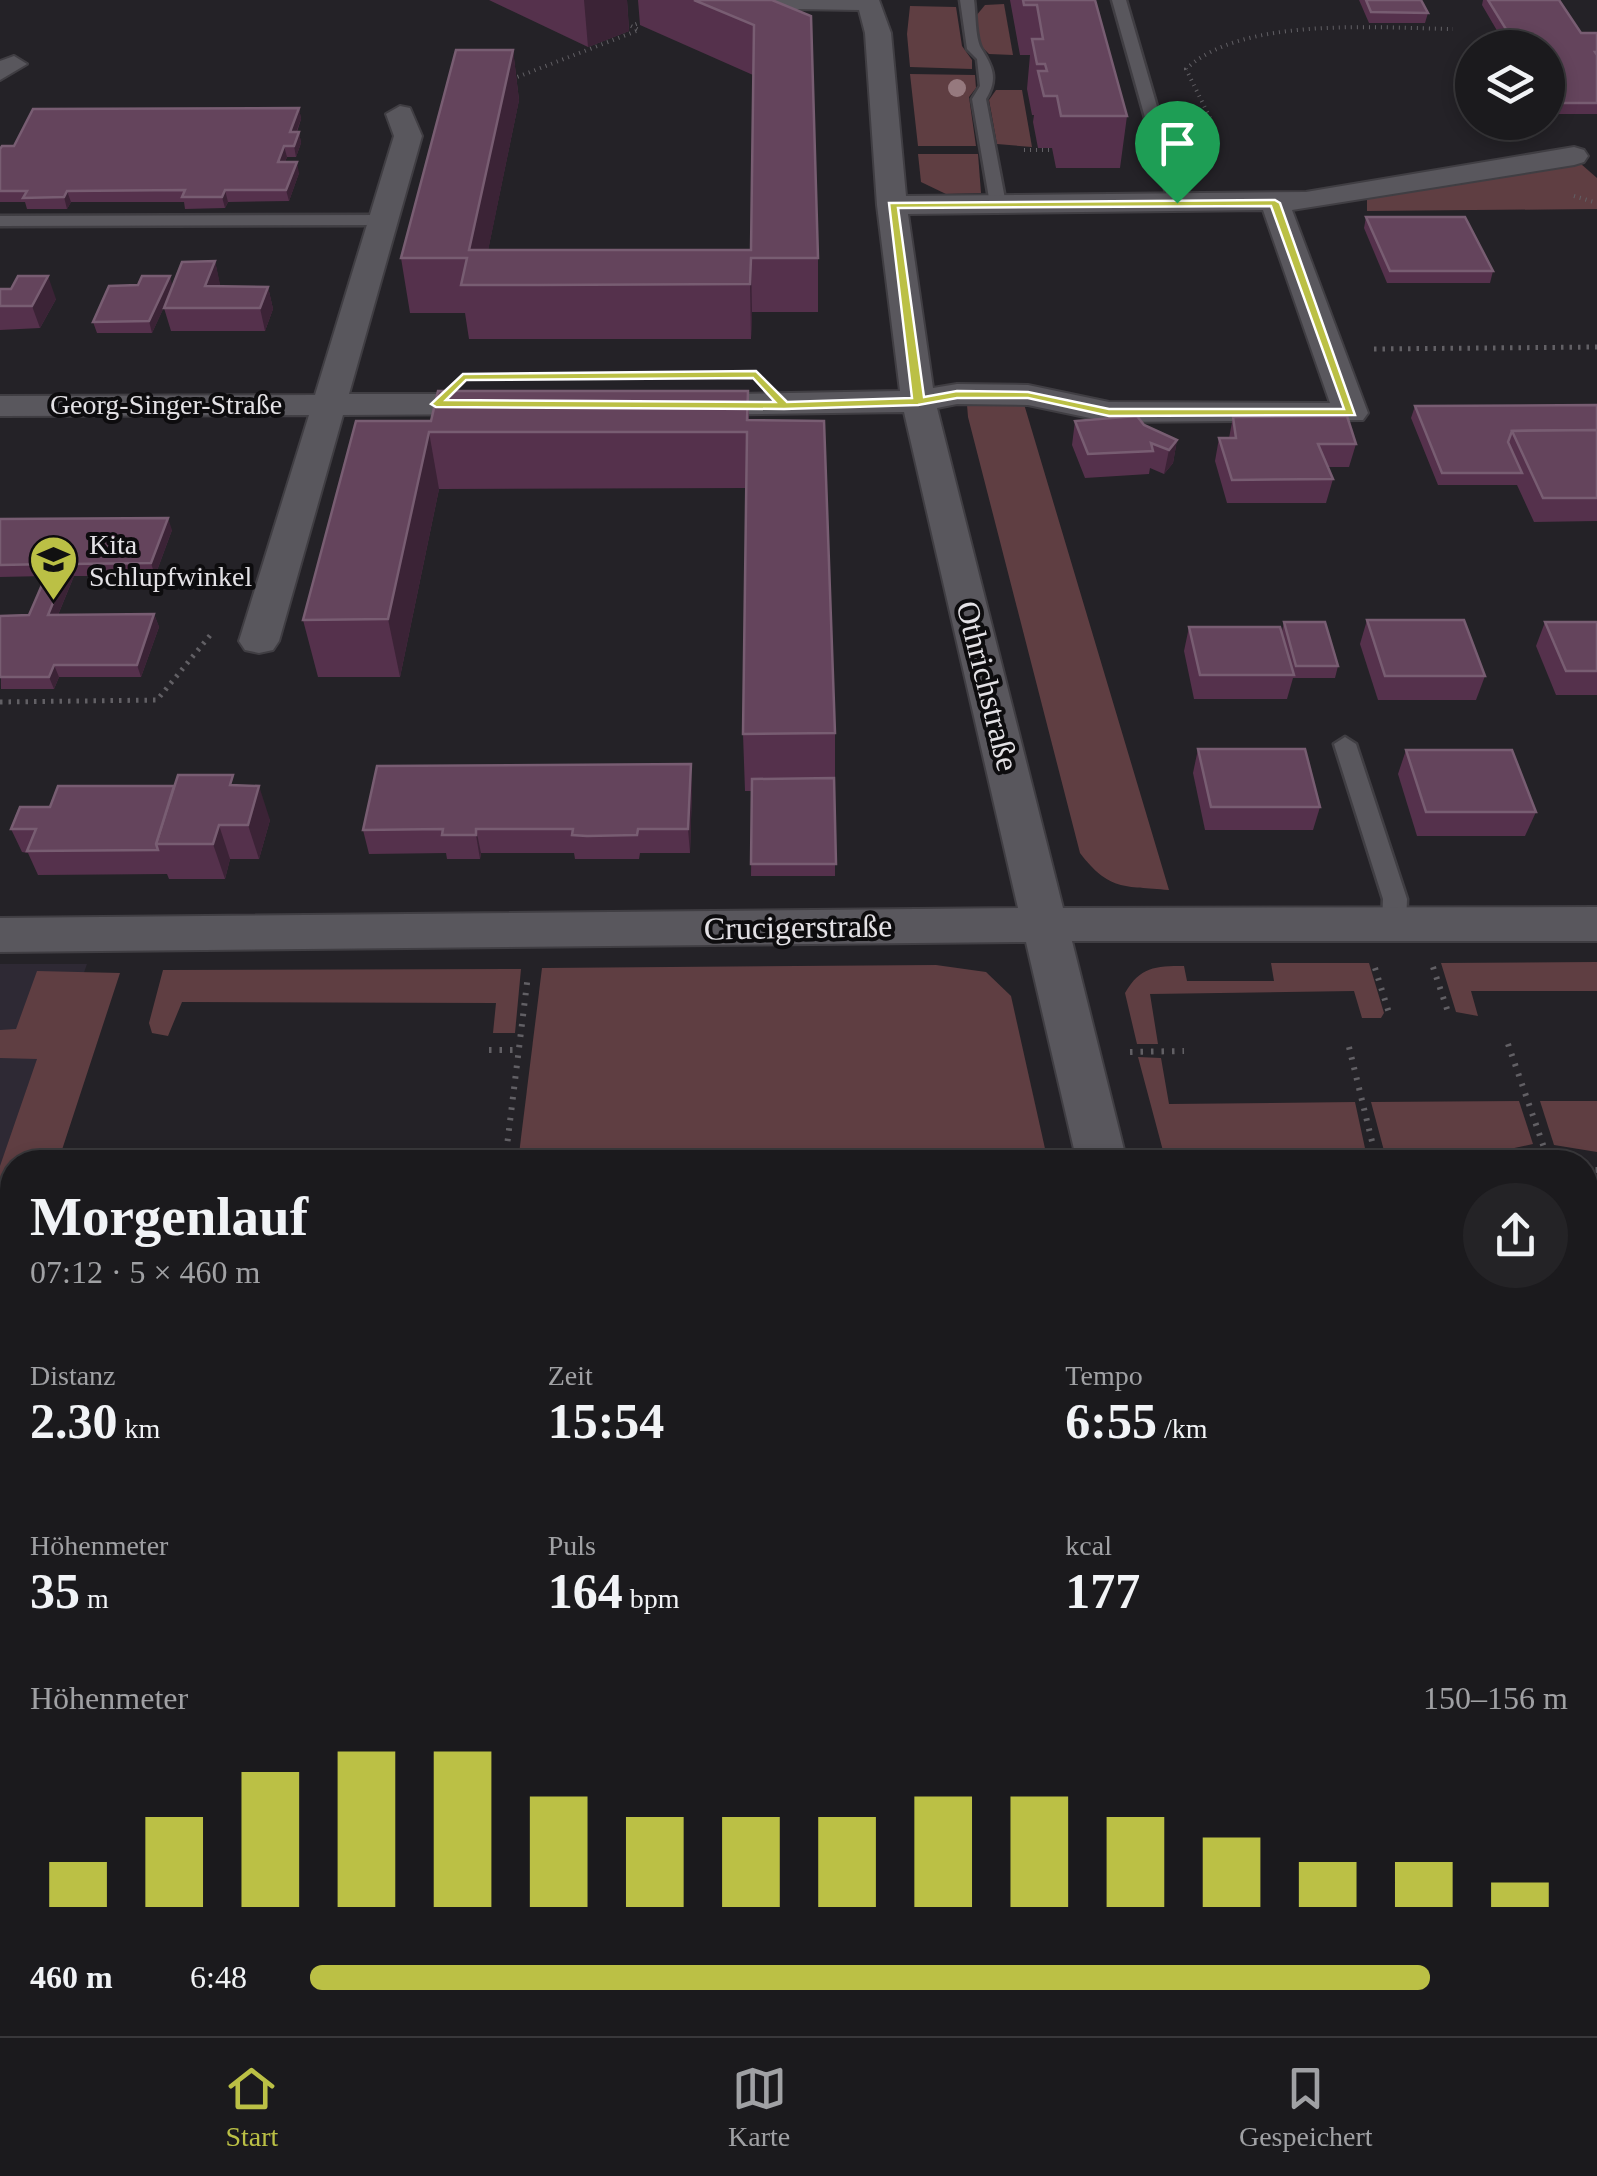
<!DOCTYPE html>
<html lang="de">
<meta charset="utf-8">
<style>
:root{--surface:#1b1a1d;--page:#242326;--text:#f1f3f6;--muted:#a0a1a4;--line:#39383b;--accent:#bbc045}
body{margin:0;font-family:"Times New Roman",serif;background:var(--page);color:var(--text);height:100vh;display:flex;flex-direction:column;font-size:38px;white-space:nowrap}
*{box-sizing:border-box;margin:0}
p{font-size:32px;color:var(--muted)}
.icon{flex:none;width:55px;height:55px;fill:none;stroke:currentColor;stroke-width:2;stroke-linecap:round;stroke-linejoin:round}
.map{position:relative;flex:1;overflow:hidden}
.drawer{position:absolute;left:0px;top:1150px;width:1598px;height:888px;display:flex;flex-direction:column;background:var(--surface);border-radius:40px 40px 0 0;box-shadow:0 5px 15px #0003,0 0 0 2px var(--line)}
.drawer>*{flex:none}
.controls{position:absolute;left:1455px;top:30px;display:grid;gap:20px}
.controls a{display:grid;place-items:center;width:110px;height:110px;border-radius:50%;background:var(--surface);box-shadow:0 5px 15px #0003,0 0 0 2px var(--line);font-size:50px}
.pin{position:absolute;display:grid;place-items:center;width:85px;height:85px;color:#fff;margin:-102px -42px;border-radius:50% 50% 50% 0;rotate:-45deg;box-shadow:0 0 10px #0007}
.pin .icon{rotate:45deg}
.round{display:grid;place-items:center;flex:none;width:105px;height:105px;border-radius:52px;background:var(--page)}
.summary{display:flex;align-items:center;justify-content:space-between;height:170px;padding:0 30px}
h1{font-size:55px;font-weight:700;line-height:75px}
.figures{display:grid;grid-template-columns:repeat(3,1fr);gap:15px;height:170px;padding:10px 30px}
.figures div{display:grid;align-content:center}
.figures b{font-size:50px;font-weight:700}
.figures small{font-size:28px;font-weight:400}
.figures p{font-size:28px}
.chart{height:280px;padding:20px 30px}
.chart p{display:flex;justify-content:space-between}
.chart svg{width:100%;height:180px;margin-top:10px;stroke:var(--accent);stroke-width:6}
ul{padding:0 30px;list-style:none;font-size:32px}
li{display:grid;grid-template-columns:160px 120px 1fr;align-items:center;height:75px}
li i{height:25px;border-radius:12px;background:var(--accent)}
.menu{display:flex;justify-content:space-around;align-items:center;height:140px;border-top:2px solid var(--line);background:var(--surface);font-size:28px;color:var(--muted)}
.menu a{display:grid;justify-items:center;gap:5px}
.menu .on{color:var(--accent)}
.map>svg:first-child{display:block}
.built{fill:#2e2934}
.green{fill:#5f3e42}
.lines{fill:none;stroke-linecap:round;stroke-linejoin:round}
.lane-casing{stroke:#403e43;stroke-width:5}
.street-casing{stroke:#403e43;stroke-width:4}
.path-far3{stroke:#626065;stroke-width:4;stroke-dasharray:1 5;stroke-linecap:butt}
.path-far2{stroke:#626065;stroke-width:5;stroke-dasharray:2.5 6;stroke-linecap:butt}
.path-far1{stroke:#626065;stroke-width:6;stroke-dasharray:2.5 8;stroke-linecap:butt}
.path{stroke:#626065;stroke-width:8;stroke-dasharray:4 10;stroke-linecap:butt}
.lane{fill:#59575d;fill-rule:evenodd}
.street{fill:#59575d;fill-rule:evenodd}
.tree{fill:#96797e}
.wall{fill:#55314c}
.shaded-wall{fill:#3b2336}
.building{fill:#64445c;stroke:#785d72;stroke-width:2.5}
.route{fill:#bbc045;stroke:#fff;stroke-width:2.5;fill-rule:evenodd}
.labels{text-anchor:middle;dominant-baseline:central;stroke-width:8;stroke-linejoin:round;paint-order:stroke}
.far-street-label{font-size:28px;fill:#e3e1e5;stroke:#0d0c0e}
.far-poi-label{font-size:28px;fill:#e3e1e5;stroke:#0d0c0e;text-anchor:start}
.street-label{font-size:32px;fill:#e3e1e5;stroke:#0d0c0e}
</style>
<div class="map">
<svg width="1597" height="2036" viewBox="0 0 1597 2036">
<rect width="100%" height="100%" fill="#242227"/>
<polygon class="built" points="0,964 87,964 18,1162 12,1162 0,1215"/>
<g class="green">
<polygon points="1004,4 1013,55 989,54 981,46 976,16 985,5"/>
<polygon points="910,6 956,7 962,46 972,60 972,69 910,67 907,34"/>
<polygon points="910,74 975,75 976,88 969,97 976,146 918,146"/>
<polygon points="996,90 1022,90 1032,147 997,144 989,100"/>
<polygon points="978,154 981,193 946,194 921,182 918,154"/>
<polygon points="1581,164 1597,178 1597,209 1367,211 1367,199"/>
<path d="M1024 404 1169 890C1124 886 1109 891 1080 853L968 417 967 405Z"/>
<polygon points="1597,962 1597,991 1471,991 1478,1016 1456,1012 1441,963"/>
<path d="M1271 963H1369L1384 1013 1381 1018H1362L1354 991 1150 994 1158 1044H1137L1125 993C1140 967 1155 966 1184 966L1187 981H1274Z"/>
<polygon points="936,965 986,972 1011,996 1048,1162 518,1162 542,968"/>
<polygon points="521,969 515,1033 493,1033 496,1003 182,1002 168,1036 152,1033 149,1023 163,970"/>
<polygon points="37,971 120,973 58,1162 12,1162 12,1228 0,1228 0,1166 37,1059 0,1058 0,1030 16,1029"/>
<polygon points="1138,1057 1161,1058 1169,1104 1355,1102 1368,1162 1166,1162"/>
<polygon points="1519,1101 1533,1144 1468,1158 1387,1162 1371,1102"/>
<polygon points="1540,1101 1597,1101 1597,1152 1554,1145"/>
<polygon points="8,1465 12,1465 12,1562 0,1565 0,1494"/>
<polygon points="12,1625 12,1815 0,1815 0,1628"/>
<polygon points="457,2025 604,2025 600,2036 460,2036"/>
</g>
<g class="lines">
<defs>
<g id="lane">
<path d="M960 0H974C976 13 975 37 981 48 992 66 999 78 986 99L1006 204 998 209 990 204 972 99 980 86 977 59 967 49Z"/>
<polygon points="1112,0 1126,0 1185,203 1182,206 1169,203"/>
<polygon points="0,216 384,215 392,220 384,225 0,226"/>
<polygon points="1345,737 1356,744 1407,899 1406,923 1394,932 1382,923 1383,899 1334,744"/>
</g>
<g id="street">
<path d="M724 0H879L891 33 906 196 1306 192 1574 147 1584 150 1588 156 1584 162 1574 165 1292 210 1368 413 1363 420 1109 422 1028 405 957 404 937 408 1063 908 1597 907V941H1072L1127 1162H1077L1026 942 0 952V918L1018 908 904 412 683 415 671 412 666 405 671 398 683 395 900 391 877 205 865 33 859 10 737 8ZM1263 210 1330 403 1109 402 1028 385 957 384 933 388 908 214Z"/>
<polygon points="14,56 27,64 0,80 0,61"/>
<polygon points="400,106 410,108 422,136 349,394 501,394 513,397 518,404 513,411 501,414 343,415 279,641 273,650 259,653 245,650 239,641 309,415 0,416 0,396 315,395 394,136 386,114"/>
<polygon points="1273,2025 1343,2025 1346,2036 1276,2036"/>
</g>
</defs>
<use href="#lane" class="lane-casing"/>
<use href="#street" class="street-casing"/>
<g class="path-far3">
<polyline points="512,79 639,30 631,26 647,20"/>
<path d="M1210 118 1186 69C1242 16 1379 28 1453 29"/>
<polyline points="1024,150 1052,150"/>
<polyline points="1574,196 1597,203"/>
</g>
<g class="path-far2">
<polyline points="1374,349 1597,347"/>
<polyline points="534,376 652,375"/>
<polyline points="0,702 157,700 212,633"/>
</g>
<g class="path-far1">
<polyline points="1433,967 1448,1012"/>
<polyline points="1375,968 1389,1013"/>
<polyline points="1508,1044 1549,1162"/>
<polyline points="1349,1047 1377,1162"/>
<polyline points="489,1050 519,1050"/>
<polyline points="1130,1052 1184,1051"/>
<polyline points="505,1162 528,975"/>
<polyline points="1585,1170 1597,1170"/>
<polyline points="0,1244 12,1244"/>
<polyline points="1585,1268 1597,1303"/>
</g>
<g class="path">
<polyline points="0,1445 12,1406"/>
<polyline points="0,1579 12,1576"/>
<polyline points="0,1829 12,1829"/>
<polyline points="436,2025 438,2036"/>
<polyline points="1095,2025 1104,2036"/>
<polyline points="620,2036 623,2025"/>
</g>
<use href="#lane" class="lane"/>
<use href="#street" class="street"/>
</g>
<circle class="tree" cx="957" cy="88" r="9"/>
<g class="wall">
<polygon points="489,0 627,0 629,31 588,47"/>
<polygon points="638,0 772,0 818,258 818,312 752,312 751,339 469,339 465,313 410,313 401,258 513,50 519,100 488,250 751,250 753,75 640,25"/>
<polygon points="1010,0 1095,0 1127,116 1120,168 1056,168 1052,148 1038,148 1033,122 1034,115 1032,115 1027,89 1030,55 1020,55"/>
<polygon points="1359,0 1421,0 1428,13 1425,23 1369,23"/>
<polygon points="1483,0 1488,0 1581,33 1597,33 1597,114 1549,114 1548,48 1497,48 1495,45 1498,34 1499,34 1482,5"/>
<polygon points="299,108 301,119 297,132 299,132 301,143 296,157 287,157 285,162 299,173 289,201 228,202 225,208 185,209 184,202 71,202 67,209 27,209 25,202 0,202 0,149"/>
<polygon points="1366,217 1493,271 1490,283 1387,283 1364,228"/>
<polygon points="215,261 220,286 268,287 273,309 265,331 171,331 164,308 168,298 152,333 97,333 93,322 138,285 173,286"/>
<polygon points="0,289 56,299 40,328 0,330"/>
<polygon points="748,391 749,420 835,733 835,876 751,876 752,791 745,791 743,734 746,488 439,489 400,677 318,677 303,620 431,421"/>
<polygon points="1597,405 1597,521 1534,522 1517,485 1438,485 1411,418 1415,406"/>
<polygon points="1233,417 1356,444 1349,467 1328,467 1333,479 1326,503 1227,503 1215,461 1219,438 1229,438"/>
<polygon points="1075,421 1144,425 1177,440 1173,463 1164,474 1150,468 1149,474 1085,478 1072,445"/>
<polygon points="0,519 172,530 155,576 74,576 58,615 154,614 159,627 141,677 59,677 54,689 1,689 0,616 29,615 46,576 0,577"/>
<polygon points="1367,620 1485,676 1476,700 1378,700 1360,644"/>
<polygon points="1284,622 1338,666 1335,678 1293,678 1287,699 1194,699 1184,651 1189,627 1282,631"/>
<polygon points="1545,622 1597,622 1597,695 1556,695 1536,646"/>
<polygon points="1198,749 1320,807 1313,830 1205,830 1193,773"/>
<polygon points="1406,750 1536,812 1525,836 1417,836 1398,774"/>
<polygon points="236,785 270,820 259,859 230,859 225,879 169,879 167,874 38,875 28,853 22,852 11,829 50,807"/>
<polygon points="692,788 690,853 640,853 639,859 575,859 574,853 481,853 480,859 447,859 446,853 369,854 363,830"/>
<polygon points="1585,1380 1597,1380 1597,1529 1595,1529 1597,1536 1597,1553 1593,1558 1585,1558"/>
<polygon points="1585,1787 1597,1787 1597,2036 1583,2036 1581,2025 1585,2025"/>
</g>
<g class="shaded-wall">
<polygon points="584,0 627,0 629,31 588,47"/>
<polygon points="513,50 519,100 481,285 469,250"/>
<polygon points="299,108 301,119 292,143 290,132"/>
<polygon points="299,132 301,143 296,157 294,146"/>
<polygon points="284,146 287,157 280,173 278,162"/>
<polygon points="297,162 299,173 289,201 286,190"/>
<polygon points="225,190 228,202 225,208 222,197"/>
<polygon points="67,191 71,202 67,209 64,197"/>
<polygon points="751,258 752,312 751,339 750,284"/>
<polygon points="215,261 220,284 211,309 205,286"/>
<polygon points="48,276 56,299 40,328 32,306"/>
<polygon points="170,276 173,288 152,333 149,321"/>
<polygon points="268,287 273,309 265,331 260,308"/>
<polygon points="429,432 439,489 400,677 388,619"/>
<polygon points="1177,440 1173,463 1164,474 1169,450"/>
<polygon points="168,518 172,530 155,576 151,563"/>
<polygon points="69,564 74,576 53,627 48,615"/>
<polygon points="154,614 159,627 141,677 137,665"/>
<polygon points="54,665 59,677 54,689 49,677"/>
<polygon points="691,764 692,788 690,853 688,829"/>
<polygon points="259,786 270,820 259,859 248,825"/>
<polygon points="219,825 230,859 225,879 213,844"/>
<polygon points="476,829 481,853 480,859 476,835"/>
<polygon points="355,2025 361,2025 360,2036 354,2036"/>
</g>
<g class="building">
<polygon points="694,0 772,0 811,16 818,258 751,258 750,284 537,285 461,285 467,258 401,258 456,50 513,50 469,250 751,250 754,25"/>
<polygon points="1023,0 1095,0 1127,116 1061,116 1057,96 1044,96 1038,71 1047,71 1045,64 1037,64 1032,39 1043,39 1037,5 1024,5"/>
<polygon points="1366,0 1421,0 1428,13 1371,12"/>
<polygon points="1488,0 1559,0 1581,33 1597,33 1597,52 1595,52 1597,55 1597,103 1552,103 1548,96 1548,48 1506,48 1498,34 1509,34"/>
<polygon points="299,108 290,132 299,132 294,146 284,146 278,162 297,162 286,190 225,190 222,197 182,197 185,190 67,191 64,197 23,198 27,191 0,191 0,149 2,146 14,146 33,109"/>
<polygon points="1366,217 1465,217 1493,271 1390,271"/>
<polygon points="215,261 205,286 268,287 260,308 164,308 182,262"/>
<polygon points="18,276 48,276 32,306 0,306 0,289 11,289"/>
<polygon points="142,276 170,276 149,321 93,322 109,286 138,285"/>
<polygon points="438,391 748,391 747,420 824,421 835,733 743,734 747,432 429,432 388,619 303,620 356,421 431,421"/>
<polygon points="1597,405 1597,430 1512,431 1508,442 1522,473 1442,473 1415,406"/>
<polygon points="1137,416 1144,425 1177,440 1169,450 1151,443 1153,451 1088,454 1075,421"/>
<polygon points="1347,416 1356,444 1318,444 1333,479 1232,480 1219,438 1236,438 1233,417"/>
<polygon points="1597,430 1597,498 1543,498 1512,431"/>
<polygon points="168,518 151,563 69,564 48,615 154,614 137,665 54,665 49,677 0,677 0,616 29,615 51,564 0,565 0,519"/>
<polygon points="1367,620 1464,620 1485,676 1385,676"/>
<polygon points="1284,622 1325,622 1338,666 1296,666"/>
<polygon points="1545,622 1597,622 1597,671 1566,671"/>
<polygon points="1189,627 1280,627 1294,675 1200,675"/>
<polygon points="1198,749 1305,749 1320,807 1211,807"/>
<polygon points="1406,750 1512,750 1536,812 1426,812"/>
<polygon points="691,764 688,829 638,829 637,835 587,836 572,835 573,829 476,829 476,835 442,835 443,829 363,830 377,766"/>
<polygon points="178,775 233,775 230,785 259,786 248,825 219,825 213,844 156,844"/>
<polygon points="834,778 836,864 751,864 752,779"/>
<polygon points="58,786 174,786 156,844 158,850 27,851 36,829 11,829 20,807 50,807"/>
<polygon points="1585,1380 1597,1380 1597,1520 1592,1520 1597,1536 1597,1548 1585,1548"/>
<polygon points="1585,1787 1597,1787 1597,1962 1589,1965 1585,1950"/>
<polygon points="0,1919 12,1919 12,2025 355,2025 354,2036 0,2036"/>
<polygon points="695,2025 1033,2025 1034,2036 694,2036"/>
</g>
<path class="route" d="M1275 200 1280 203 1355 415 1109 416 1028 398H957L918 405 784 409 436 407 431 404 463 374 756 371 787 402 912 398 889 203ZM1271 206 1344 409H1109L1028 392 957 391 924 397 898 208ZM753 378 775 402 446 400 466 380Z"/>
<defs>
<symbol id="school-pin" viewBox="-11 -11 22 30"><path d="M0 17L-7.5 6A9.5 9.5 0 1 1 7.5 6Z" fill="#bbc045" stroke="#0d0c0e"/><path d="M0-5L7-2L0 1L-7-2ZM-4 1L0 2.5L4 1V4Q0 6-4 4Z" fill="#111"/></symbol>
</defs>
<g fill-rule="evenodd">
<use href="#school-pin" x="26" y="532" width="55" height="75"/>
</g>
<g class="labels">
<g class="far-street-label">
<text x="166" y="404">Georg-Singer-Straße</text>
</g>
<g class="far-poi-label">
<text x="89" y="544">Kita<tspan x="89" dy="32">Schlupfwinkel</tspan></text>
</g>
<g class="street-label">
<text transform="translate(988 686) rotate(76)">Othrichstraße</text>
<text transform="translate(798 927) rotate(-1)">Crucigerstraße</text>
</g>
</g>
</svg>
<div class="controls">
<a><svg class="icon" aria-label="layers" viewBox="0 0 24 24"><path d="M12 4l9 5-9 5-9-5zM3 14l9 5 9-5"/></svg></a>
</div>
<div class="pin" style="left:1177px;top:203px;background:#1e9e55"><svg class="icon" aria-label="arrive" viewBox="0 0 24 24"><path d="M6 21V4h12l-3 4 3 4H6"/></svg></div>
<section class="drawer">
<div class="summary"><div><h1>Morgenlauf</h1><p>07:12 · 5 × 460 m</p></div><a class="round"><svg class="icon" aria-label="share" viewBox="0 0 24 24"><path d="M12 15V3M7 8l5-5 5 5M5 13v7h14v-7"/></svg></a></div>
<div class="figures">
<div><p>Distanz</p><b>2.30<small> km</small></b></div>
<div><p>Zeit</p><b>15:54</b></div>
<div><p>Tempo</p><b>6:55<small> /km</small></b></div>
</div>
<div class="figures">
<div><p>Höhenmeter</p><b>35<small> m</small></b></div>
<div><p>Puls</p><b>164<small> bpm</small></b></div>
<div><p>kcal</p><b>177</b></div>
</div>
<div class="chart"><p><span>Höhenmeter</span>150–156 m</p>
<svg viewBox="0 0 160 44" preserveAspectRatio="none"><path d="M5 44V33M15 44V22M25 44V11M35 44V6M45 44V6M55 44V17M65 44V22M75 44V22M85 44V22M95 44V17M105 44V17M115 44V22M125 44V27M135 44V33M145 44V33M155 44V38"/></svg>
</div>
<ul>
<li><b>460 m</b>6:48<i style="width:89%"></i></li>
</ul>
</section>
</div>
<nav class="menu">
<a class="on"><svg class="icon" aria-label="home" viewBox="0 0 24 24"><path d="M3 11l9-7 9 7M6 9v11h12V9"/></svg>Start</a>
<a><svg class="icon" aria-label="map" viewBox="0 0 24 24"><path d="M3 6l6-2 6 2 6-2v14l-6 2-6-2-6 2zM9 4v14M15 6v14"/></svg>Karte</a>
<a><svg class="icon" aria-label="saved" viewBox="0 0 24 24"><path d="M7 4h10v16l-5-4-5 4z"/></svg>Gespeichert</a>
</nav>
